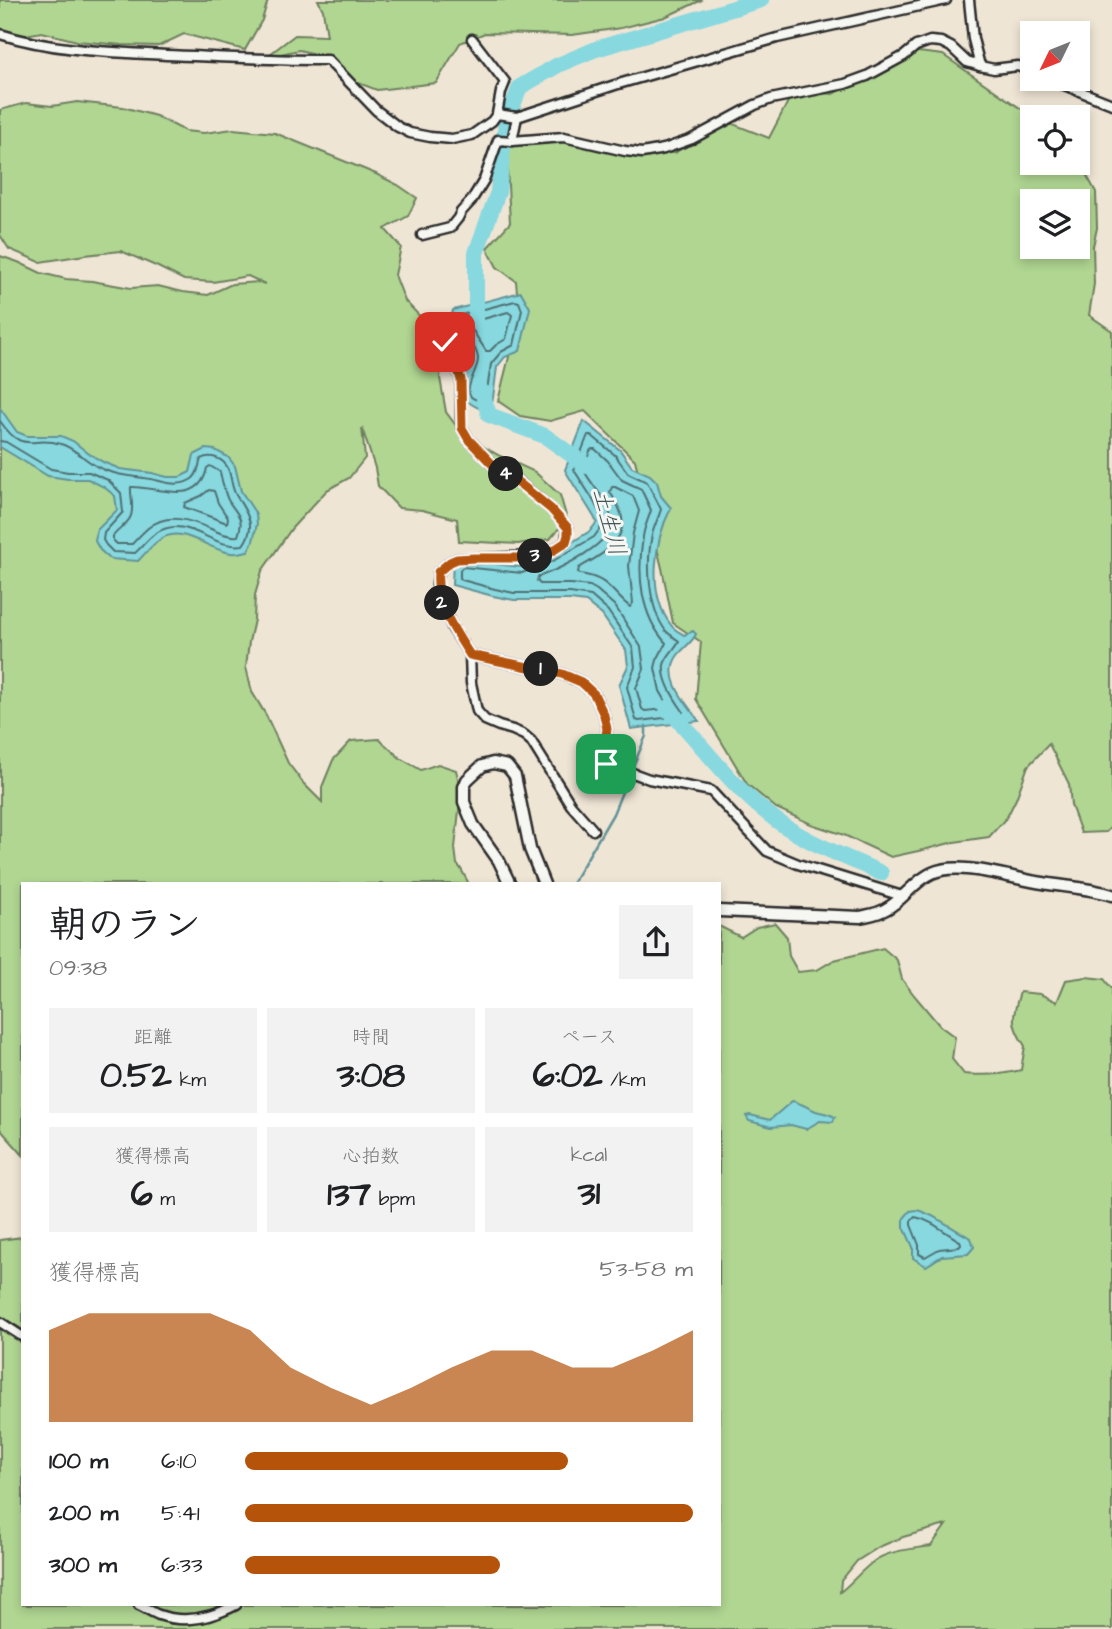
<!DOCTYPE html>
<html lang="ja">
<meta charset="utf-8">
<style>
:root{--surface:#fff;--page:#f2f2f2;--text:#202124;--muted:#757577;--accent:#b45309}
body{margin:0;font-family:"Architects Daughter","Klee One",sans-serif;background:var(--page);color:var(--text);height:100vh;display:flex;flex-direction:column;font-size:26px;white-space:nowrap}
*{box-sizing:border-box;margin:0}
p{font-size:23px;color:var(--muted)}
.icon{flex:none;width:38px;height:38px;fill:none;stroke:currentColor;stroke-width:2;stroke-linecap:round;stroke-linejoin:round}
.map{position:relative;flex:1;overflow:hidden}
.side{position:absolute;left:21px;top:882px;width:700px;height:724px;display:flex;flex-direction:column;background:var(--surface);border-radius:0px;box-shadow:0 4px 10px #0003}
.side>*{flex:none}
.needle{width:46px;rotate:227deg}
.buttons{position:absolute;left:1020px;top:21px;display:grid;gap:14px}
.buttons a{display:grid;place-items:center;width:70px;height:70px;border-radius:0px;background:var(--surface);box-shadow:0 4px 10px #0003;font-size:35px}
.pin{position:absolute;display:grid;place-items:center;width:60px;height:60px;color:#fff;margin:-30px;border-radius:14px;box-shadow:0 4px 10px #0006}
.km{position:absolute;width:35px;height:35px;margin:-18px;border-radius:50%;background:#222;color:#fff;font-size:19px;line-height:35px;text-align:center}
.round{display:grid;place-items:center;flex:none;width:74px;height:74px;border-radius:0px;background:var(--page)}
.head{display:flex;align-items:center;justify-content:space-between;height:119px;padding:0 28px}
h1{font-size:38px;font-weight:700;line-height:52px}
.metrics{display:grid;grid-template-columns:repeat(3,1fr);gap:10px;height:119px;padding:7px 28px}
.metrics div{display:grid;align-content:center;border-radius:0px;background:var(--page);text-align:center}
.metrics b{font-size:35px;font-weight:700}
.metrics small{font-size:19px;font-weight:400}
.metrics p{font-size:19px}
.chart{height:196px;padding:14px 28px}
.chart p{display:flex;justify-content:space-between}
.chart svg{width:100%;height:126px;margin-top:7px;fill:var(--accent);opacity:.7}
ul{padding:0 28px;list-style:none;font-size:23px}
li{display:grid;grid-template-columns:112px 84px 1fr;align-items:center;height:52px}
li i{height:18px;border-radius:9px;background:var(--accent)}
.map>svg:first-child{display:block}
.green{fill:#b0d692;stroke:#6e805e;stroke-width:2;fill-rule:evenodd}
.water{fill:#87d8df;stroke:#629397;stroke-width:2}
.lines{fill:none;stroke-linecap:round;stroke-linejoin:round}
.shore{stroke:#507073;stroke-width:2}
.stream{stroke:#629397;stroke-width:2.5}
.river{stroke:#87d8df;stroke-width:16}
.minor-casing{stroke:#2b2b2b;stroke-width:13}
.tertiary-casing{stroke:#2b2b2b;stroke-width:15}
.minor{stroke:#f6f6f2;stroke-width:8}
.tertiary{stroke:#f6f6f2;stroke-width:10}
.route-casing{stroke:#fff;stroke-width:14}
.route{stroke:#b45309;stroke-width:9}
.labels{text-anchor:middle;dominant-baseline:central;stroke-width:6;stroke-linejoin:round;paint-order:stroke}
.water-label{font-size:23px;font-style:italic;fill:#425658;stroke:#f6f6f2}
</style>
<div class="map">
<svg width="1112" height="1629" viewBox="0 0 1112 1629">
<rect width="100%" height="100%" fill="#efe5d5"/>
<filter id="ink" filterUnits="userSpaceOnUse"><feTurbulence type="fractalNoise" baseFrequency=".0143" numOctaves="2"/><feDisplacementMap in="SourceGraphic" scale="14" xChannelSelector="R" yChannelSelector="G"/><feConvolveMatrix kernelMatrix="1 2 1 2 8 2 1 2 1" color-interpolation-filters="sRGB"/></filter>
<g filter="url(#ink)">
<g class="green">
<polygon points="0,0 268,0 262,20 245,50 184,34 159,46 122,45 77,41 42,32 3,39 0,38"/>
<polygon points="318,0 702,0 665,17 621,28 572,35 485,33 460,43 436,83 377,90 348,79 328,57 299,50 266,57 295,35 327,36 323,10"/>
<path d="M910 51 943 55 1033 117 1032 163H1078V160L1096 192 1097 228 1093 246 1094 284 1089 315 1112 331V826L1106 832 1081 833 1071 805 1069 784 1049 744 1028 766 1016 799 1007 817 989 837 954 842 923 850 891 857 844 835 811 824 776 808 747 784 696 699 701 642 673 623 662 568 635 460 585 411 550 421 520 416 498 401 519 317 516 281 497 267 487 248 510 223 506 145 543 136 625 153H675L723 120 769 138 794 90 833 94ZM1032 201H1078V247H1032Z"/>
<polygon points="77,102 123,107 156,116 185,131 204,133 233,129 275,133 376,174 398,185 417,198 408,216 385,229 401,247 395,275 405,301 436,333 442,356 440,378 446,412 463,435 500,456 535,472 560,495 567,519 550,539 518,544 459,541 457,519 422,510 399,508 378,486 375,468 362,428 365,458 349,478 327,490 292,528 262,571 255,595 254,620 249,642 246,667 252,692 266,715 288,763 304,784 322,802 322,787 333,760 351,741 379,739 400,758 421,770 438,764 456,770 461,791 455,848 457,864 461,869 469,884 23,884 23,1155 0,1129 0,256 18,262 41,273 66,279 92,281 131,288 158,286 183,292 208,295 232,284 259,282 265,284 248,276 213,282 184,280 158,267 121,251 85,255 40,262 9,249 0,235 0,110 26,103 52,106"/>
<path d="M775 923 787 937 789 956 798 972 817 970 834 960 883 948 897 960 902 979 914 995 940 1026 955 1037 952 1059 964 1074C984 1076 1001 1075 1021 1070L1025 1046C1010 1024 1012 1017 1020 992L1040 994 1057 1002 1066 980 1086 977 1104 979 1112 989V1629H0V1240L23 1237V1605H719V926L741 937 757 927ZM946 1525 931 1546C914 1549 892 1550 877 1559 863 1568 853 1582 840 1592L841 1581 857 1561 879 1547 903 1537Z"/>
</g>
<g class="water">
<path d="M521 292 530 308 520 351 505 357 497 367 493 398 489 413C467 402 462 404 462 378 481 356 464 344 449 327L453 310Z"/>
<path d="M0 408 17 432 27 436H61L73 441 88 453 103 462 120 469 152 473 167 477H180L190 472 194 455 206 449 215 450 228 457 235 466 241 491 256 514 257 524 253 541 248 551C242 552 236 554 231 553 207 550 181 522 158 541 151 546 145 554 138 561L110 559 100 550 95 541 97 530 117 510 115 496 104 487 88 479H68L48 476 0 447Z"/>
<path d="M584 421 620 450 632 467 650 475 657 482 661 496 671 508C654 541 647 594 671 625 674 630 680 632 684 635L693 631 696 634C692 643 685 646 678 655 661 677 686 703 699 721L631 729 619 685 628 666 626 650 602 615 586 602 570 600H514L493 596 452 585 453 559 521 567 551 555 590 531 597 522C587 504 575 488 565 470Z"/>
<path d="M792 1101C801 1103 808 1108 816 1111 823 1113 828 1113 835 1117L833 1122 820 1121 806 1129 791 1125 771 1127 749 1121 746 1116 750 1115 770 1120Z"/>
<path d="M917 1210C937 1215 953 1230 971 1238L974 1247 968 1254 942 1256 926 1266 913 1258V1247L904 1227V1218L910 1211Z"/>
</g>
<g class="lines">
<g class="shore">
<path d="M515 301 519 302 522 310 514 345 501 352 491 364 486 397 484 401C452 399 480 371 478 358 476 345 465 335 457 325L458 317 461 315Z"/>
<path d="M508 312 512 315 506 339 496 345 490 351H486C482 344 470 328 469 323Z"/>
<path d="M0 421C24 456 31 435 61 444 73 447 86 461 98 467 115 476 132 476 151 479 165 482 178 488 192 479 199 474 198 466 201 459 210 454 224 458 228 469 232 477 231 487 236 495 246 513 258 524 243 545 212 550 187 513 156 533 148 538 142 547 135 553L113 552 106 545 103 540 104 533 123 512 121 493 108 480 89 472H68L51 469 6 442 0 441"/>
<path d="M588 435H591L615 455 628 473 647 482 661 509C659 517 654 526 652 535 646 562 648 608 666 631 670 635 675 638 679 641 675 649 666 656 664 665 662 680 675 700 683 711L681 716 639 721 636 720 627 687 635 667 633 648 608 611 591 596 570 593H514L495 589 462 580 460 578V570L463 567 522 573 553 561 594 537 602 526 603 519 592 498 574 470Z"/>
<path d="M592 449H595L608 461 622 480 641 489 651 510C649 518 644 527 643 537 637 573 640 615 666 643L657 660 655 668 660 691 668 705 666 709 645 711 642 709 636 688 644 669 641 647 615 606 597 590 590 586 571 584H540L537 581 538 577C557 570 618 543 611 517 607 499 592 486 583 469L590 451Z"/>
<path d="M210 466 220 472C222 481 224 491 228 500 237 515 245 517 238 536 229 537 219 533 211 529 190 520 168 512 148 528 142 533 137 539 132 544H117L113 540V536C118 530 126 525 130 518 135 509 130 496 131 487 158 486 199 508 207 468Z"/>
<path d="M612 487H615L633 496 639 511 633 533 629 566 633 603 630 607C611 592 609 578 580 574L578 572 579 568C597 557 626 544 622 518 621 509 615 500 610 492Z"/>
<polygon points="209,490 214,491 218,503 228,518 227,523 184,507 185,503 201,496"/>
<path d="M915 1217C932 1220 945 1233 960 1241L961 1245 959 1247 939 1249 925 1257 919 1254V1245L911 1225V1221Z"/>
</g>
<g class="stream">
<polyline points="632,769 646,736 646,726"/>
<polyline points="572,884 613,814 629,775"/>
</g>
<g class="river">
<polyline points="476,322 476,253 498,192 506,123 520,87 558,65 596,49 761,0"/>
<polyline points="484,393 484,399 489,415 545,436 587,466"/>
<path d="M667 708C701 743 729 783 767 813 801 841 842 855 881 873"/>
</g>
<defs>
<g id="minor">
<polyline points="969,0 973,39 980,66"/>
<path d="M0 34C54 51 110 52 166 55 220 57 274 60 328 60L376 110 398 127 410 133 430 137 452 139 472 135 492 121 497 114 501 92 505 82 472 39"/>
<polyline points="1049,79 1112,104"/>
<polyline points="497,114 517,117 512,141"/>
<polyline points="517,117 615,85 777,38 946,0"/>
<polyline points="422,235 450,228 458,218 461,212 471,201 484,180 498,140 512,141 564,137 625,151 642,153 664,149 692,139 755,105 771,99 845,84 867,76 904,56 916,46 930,41 941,42 951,47 967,62 980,66 994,69 1018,66 1032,72"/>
<polyline points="444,327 445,342 456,364 461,380 461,418 462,428 469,440 497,469 510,475 551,509 568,528 566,542 551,552 535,556 457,559 450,562 438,572 437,585 439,596 453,629 470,655 471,683 477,711 485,720 499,726 513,730 524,735 531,741 571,805 593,830"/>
<polyline points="470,655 562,674 581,682 594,694 604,715 607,729 603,751 606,763 649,779 711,791 767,851 798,864 902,896"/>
<polyline points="0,1322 23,1337"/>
<path d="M139 1605C146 1608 153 1613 159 1615 185 1624 213 1617 236 1605"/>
</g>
<g id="tertiary">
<polyline points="510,884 499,861 473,824 464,802 464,787 467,780 482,766 493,763 507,766 515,776 530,849 544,884"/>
<path d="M719 911 860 917C869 915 878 914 886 909 903 900 914 881 932 873 960 860 1013 879 1043 883 1067 887 1090 888 1112 895"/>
</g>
</defs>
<use href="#minor" class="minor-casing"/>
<use href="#tertiary" class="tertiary-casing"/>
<use href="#minor" class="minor"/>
<use href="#tertiary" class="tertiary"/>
</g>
</g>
<g class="lines" filter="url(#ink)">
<defs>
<path id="route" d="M445 342 456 363 461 380 462 428 469 440 497 469 509 475 551 509 568 528V535L566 542 551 552 535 556 522 558H474L457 559 450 562 438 572C435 603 454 630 470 655L562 674 581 682 594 694 604 715 607 729 603 751 606 764"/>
</defs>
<use href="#route" class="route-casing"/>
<use href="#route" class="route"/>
</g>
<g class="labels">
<g class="water-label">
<text transform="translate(609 522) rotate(75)">土生川</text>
</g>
</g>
</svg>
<div class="buttons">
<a><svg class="needle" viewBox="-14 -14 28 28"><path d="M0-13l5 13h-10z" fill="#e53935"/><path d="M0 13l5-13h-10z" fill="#757577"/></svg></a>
<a><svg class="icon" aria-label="locate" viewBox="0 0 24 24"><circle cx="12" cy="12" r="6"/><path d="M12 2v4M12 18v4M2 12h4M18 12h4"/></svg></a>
<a><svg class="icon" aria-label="layers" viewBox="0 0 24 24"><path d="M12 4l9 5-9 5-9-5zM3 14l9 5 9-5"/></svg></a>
</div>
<div class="pin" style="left:606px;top:764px;background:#1e9e55"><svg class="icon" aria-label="arrive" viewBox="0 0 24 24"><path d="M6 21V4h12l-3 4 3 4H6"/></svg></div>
<div class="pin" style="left:445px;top:342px;background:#d93025"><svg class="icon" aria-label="check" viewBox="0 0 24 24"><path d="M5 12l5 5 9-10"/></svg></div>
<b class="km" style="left:541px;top:669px">1</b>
<b class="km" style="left:442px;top:603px">2</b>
<b class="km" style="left:535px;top:556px">3</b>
<b class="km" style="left:506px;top:474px">4</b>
<section class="side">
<div class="head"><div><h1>朝のラン</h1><p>09:38</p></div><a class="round"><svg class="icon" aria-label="share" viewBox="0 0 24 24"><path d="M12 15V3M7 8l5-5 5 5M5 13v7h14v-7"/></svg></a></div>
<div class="metrics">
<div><p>距離</p><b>0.52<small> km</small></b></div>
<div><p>時間</p><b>3:08</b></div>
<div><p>ペース</p><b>6:02<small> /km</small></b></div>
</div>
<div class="metrics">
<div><p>獲得標高</p><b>6<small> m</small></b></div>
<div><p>心拍数</p><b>137<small> bpm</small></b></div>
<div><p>kcal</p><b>31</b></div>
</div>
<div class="chart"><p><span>獲得標高</span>53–58 m</p>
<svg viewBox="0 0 160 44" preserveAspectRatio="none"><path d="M0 44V12L10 6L20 6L30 6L40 6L50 12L60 25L70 32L80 38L90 32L100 25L110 19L120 19L130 25L140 25L150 19L160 12V44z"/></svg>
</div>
<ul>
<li><b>100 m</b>6:10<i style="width:72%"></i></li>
<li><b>200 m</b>5:41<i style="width:100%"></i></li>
<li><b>300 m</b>6:33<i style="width:57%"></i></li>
</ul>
</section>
</div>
